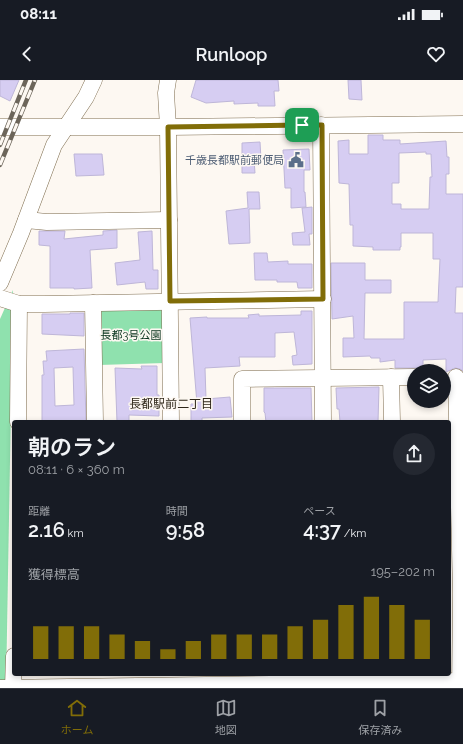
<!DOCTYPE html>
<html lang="ja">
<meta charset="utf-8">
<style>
:root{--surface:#171b24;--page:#242831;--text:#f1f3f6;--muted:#9ea1a6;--line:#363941;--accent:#816d08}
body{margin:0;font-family:Raleway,"Noto Sans JP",sans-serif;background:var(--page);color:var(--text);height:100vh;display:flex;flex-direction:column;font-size:15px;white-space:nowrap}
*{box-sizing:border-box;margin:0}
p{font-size:13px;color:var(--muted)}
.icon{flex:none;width:22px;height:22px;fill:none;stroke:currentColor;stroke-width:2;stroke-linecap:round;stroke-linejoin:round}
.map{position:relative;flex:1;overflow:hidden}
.side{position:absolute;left:12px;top:340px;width:439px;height:256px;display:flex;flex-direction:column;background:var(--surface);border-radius:4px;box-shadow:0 2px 6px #0003}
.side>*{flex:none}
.fabs{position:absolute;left:407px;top:284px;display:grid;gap:8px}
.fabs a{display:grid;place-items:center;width:44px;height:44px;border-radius:50%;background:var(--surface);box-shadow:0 2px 6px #0003;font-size:20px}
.pin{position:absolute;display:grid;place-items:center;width:34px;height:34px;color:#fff;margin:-17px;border-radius:8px;box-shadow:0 2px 6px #0006}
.round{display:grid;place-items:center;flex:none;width:42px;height:42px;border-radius:21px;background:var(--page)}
.summary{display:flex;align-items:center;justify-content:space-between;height:68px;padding:0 16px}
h1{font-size:22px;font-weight:600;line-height:30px}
.stats{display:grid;grid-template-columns:repeat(3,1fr);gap:6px;height:68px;padding:4px 16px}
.stats div{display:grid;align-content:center}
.stats b{font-size:20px;font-weight:600}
.stats small{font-size:11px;font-weight:400}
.stats p{font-size:11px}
.chart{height:112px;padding:8px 16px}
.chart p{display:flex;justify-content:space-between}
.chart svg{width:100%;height:72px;margin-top:4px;stroke:var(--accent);stroke-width:6}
.status{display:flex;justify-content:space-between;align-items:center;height:28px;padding:0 20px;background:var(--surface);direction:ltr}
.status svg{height:11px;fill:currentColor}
header{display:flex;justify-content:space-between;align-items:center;height:52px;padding:0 16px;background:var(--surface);font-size:18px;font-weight:600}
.menu{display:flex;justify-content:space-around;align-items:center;height:56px;border-top:1px solid var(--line);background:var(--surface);font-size:11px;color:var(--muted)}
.menu a{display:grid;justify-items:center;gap:2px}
.menu .active{color:var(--accent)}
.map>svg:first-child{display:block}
.green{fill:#8fe1ae}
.building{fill:#d6cdf2;stroke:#beb6d8;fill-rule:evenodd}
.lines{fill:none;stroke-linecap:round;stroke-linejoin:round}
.minor-casing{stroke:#7f6d4f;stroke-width:17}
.minor{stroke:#fff;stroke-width:16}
.rail-casing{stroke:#6c655a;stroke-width:4.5}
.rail{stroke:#fdf8f2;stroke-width:3;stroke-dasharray:9;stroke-linecap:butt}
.route-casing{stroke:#fff;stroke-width:8}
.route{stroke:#816d08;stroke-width:5}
.labels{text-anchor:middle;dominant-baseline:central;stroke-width:3;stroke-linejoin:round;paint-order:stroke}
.service-label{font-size:11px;fill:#4e5e75;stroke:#fdf8f2;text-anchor:end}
.park-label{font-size:11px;fill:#07331c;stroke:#fdf8f2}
.neighbourhood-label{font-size:12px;fill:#2e2619;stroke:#fdf8f2}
</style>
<div class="status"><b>08:11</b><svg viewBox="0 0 49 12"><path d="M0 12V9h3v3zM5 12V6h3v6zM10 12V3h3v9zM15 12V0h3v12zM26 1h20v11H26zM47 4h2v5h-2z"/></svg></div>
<header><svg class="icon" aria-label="back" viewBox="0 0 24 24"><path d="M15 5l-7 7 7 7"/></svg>Runloop<svg class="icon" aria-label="heart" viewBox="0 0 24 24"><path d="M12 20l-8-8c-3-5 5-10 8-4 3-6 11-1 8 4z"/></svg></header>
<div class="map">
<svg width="463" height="608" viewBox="0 0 463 608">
<rect width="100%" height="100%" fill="#fdf8f2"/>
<g class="green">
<polygon points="13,210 6,608 0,608 0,239"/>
<polygon points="163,225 165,283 99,285 98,226"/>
</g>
<g class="building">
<polygon points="0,0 19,0 10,21 0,16"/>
<polygon points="196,0 278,0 279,11 274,11 275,26 258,26 258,23 234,24 234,21 206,23 191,17"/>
<polygon points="348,0 361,0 362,20 349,19"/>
<path d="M368 55H383V60H400V64L446 61 447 77H449V94H446V114H463V207H456L455 233H463V291L460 289 455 288 446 292V279L423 280V288H395V280L380 282V278H371L370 276 343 277V258H354L353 236 332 239 331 183H365V200H391V213H365L364 259H404V222H438L440 179H433V153H401V167H400V170H373V167L353 166V145H350L349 104 339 103 338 61 349 60V74H368ZM426 72V74H431L432 97H430L429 129H401V124H392V103H399V73Z"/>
<polygon points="260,62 261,80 254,80 255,93 242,93 242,63"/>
<polygon points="309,69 310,90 304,90 304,112 305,112 306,127 291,128 291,108 285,108 283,70"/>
<polygon points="74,74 102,74 104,95 76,96"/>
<polygon points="247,112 259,112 260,129 249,129 250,163 229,164 226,131 248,128"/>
<polygon points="312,127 312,154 309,154 310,165 293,165 292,153 305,152 302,128"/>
<polygon points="117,150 117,168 90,170 92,208 74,209 74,208 50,208 50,166 39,165 39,151 65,151 64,159 103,155 103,151"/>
<polygon points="152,151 153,190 158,190 158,209 146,209 145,202 117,205 115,183 140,180 138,152"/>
<polygon points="254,173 267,173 268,182 288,181 288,184 312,184 312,208 298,208 297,202 277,202 277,200 255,200"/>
<polygon points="301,231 312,231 312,284 293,285 292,276 297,275 294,252 275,253 275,277 239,277 240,286 205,288 206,319 230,317 232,337 202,338 202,342 191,342 191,324 197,324 190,238 207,237 207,238 249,238 248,235 259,234 259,236 301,235"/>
<polygon points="70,233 84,233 84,256 42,254 42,234 70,234"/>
<path d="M84 269 86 342H42V295H44L43 281H47L46 271ZM73 287 74 325 55 326 54 288Z"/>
<polygon points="141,286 157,286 157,315 159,315 159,336 129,335 129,342 117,342 115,288 142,289"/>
<polygon points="379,307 378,342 340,342 339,329 337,329 336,308"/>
<polygon points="264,308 311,308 312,342 266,342 265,333 264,332"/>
</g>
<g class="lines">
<defs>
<g id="minor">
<polyline points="168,0 166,13 168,47 171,342"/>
<polyline points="321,45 323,342"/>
<polyline points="0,47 168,47 463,44"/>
<polyline points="26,140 47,142 169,140"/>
<polyline points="0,203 21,153 54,65 86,17 94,0"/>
<polyline points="0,218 19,224 44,224 323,219"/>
<polyline points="93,223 95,342"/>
<polyline points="391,297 392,342"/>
<polyline points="456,297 461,513 460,608"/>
<polyline points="18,342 19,224"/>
<polyline points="242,342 242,299 414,297"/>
<polyline points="0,608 463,601"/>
<polyline points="13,608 14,576"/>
</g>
</defs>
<use href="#minor" class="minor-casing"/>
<use href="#minor" class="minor"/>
<defs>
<g id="rail">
<polyline points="0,65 26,0"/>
<polyline points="0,85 35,0"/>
</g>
</defs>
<use href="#rail" class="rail-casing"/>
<use href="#rail" class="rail"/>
</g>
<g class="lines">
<defs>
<polygon id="route" points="302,45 322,45 323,219 170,221 168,47"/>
</defs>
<use href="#route" class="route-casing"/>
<use href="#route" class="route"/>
</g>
<defs>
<symbol id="civic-bare" viewBox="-9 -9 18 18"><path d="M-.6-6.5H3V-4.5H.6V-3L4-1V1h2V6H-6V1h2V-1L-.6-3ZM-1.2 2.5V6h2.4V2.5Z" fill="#5c6f8a" stroke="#fdf8f2" stroke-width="2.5" paint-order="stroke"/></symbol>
</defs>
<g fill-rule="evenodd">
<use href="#civic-bare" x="285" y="69" width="22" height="22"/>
</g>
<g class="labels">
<g class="service-label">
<text x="284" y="80">千歳長都駅前郵便局</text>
</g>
<g class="park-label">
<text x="131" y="255">長都3号公園</text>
</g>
<g class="neighbourhood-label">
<text x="171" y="324">長都駅前二丁目</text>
</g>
</g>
</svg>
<div class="fabs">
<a><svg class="icon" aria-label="layers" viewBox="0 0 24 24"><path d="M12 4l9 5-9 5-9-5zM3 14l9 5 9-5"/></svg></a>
</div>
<div class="pin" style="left:302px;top:45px;background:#1e9e55"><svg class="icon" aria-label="arrive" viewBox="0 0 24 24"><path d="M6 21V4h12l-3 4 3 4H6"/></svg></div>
<section class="side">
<div class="summary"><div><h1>朝のラン</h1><p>08:11 · 6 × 360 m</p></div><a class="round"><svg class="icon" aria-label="share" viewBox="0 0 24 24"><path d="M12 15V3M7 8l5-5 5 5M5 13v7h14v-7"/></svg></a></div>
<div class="stats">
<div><p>距離</p><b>2.16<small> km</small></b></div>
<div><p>時間</p><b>9:58</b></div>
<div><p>ペース</p><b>4:37<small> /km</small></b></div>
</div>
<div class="chart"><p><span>獲得標高</span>195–202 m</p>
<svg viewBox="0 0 160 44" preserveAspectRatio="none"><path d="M5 44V24M15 44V24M25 44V24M35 44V29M45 44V33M55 44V38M65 44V33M75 44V29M85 44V29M95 44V29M105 44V24M115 44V20M125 44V11M135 44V6M145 44V11M155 44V20"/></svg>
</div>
</section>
</div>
<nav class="menu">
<a class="active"><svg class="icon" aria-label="home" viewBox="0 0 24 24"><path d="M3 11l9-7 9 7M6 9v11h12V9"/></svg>ホーム</a>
<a><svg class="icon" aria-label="map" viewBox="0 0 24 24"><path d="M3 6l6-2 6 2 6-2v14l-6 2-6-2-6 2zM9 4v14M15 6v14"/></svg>地図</a>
<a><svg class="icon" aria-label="saved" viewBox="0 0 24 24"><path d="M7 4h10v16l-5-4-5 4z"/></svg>保存済み</a>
</nav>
